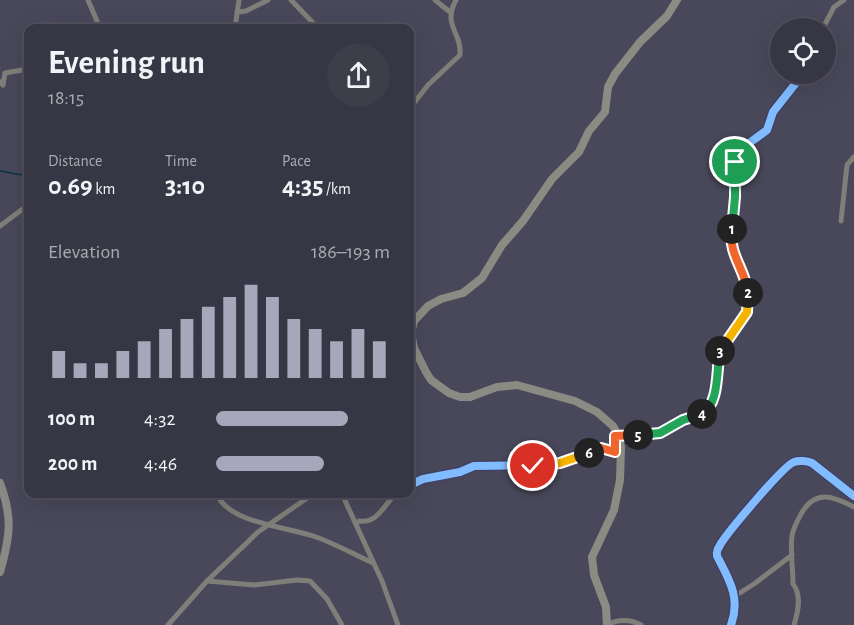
<!DOCTYPE html>
<meta charset="utf-8">
<style>
:root{--surface:#373644;--page:#3e3e4b;--text:#f1f3f6;--muted:#aaabb2;--line:#51505d;--accent:#a7a6ba}
body{margin:0;font-family:"Alegreya Sans",sans-serif;background:var(--page);color:var(--text);height:100vh;display:flex;flex-direction:column;font-size:22px;white-space:nowrap}
*{box-sizing:border-box;margin:0}
p{font-size:20px;color:var(--muted)}
.icon{flex:none;width:33px;height:33px;fill:none;stroke:currentColor;stroke-width:2;stroke-linecap:round;stroke-linejoin:round}
.map{position:relative;flex:1;overflow:hidden}
.side{position:absolute;left:24px;top:24px;width:390px;height:474px;display:flex;flex-direction:column;background:var(--surface);border-radius:12px;box-shadow:0 6px 24px #0002,0 0 0 2px var(--line)}
.side>*{flex:none}
.controls{position:absolute;left:770px;top:18px;display:grid;gap:12px}
.controls a{display:grid;place-items:center;width:66px;height:66px;border-radius:50%;background:var(--surface);box-shadow:0 6px 24px #0002,0 0 0 2px var(--line);font-size:30px}
.pin{position:absolute;display:grid;place-items:center;width:51px;height:51px;color:#fff;margin:-26px;border:3px solid #fff;border-radius:50%;box-shadow:0 2px 6px #0007}
.km{position:absolute;width:30px;height:30px;margin:-15px;border-radius:50%;background:#222;color:#fff;font-size:16px;line-height:30px;text-align:center}
.round{display:grid;place-items:center;flex:none;width:63px;height:63px;border-radius:32px;background:var(--page)}
.overview{display:flex;align-items:center;justify-content:space-between;height:102px;padding:0 24px}
h1{font-size:33px;font-weight:700;line-height:45px}
.metrics{display:grid;grid-template-columns:repeat(3,1fr);gap:9px;height:102px;padding:6px 24px}
.metrics div{display:grid;align-content:center}
.metrics b{font-size:26px;font-weight:700}
.metrics small{font-size:16px;font-weight:400}
.metrics p{font-size:16px}
.chart{height:168px;padding:12px 24px}
.chart p{display:flex;justify-content:space-between}
.chart svg{width:100%;height:108px;margin-top:6px;stroke:var(--accent);stroke-width:6}
ul{padding:0 24px;list-style:none;font-size:20px}
li{display:grid;grid-template-columns:96px 72px 1fr;align-items:center;height:45px}
li i{height:15px;border-radius:8px;background:var(--accent)}
.map>svg:first-child{display:block}
.lines{fill:none;stroke-linecap:round;stroke-linejoin:round}
.stream{stroke:#083342;stroke-width:1.5}
.street{stroke:#7f7e79;stroke-width:5}
.secondary{stroke:#8b8b84;stroke-width:8}
.primary{stroke:#8a8984;stroke-width:8}
.cycleway-casing{stroke:#424062;stroke-width:11}
.cycleway{stroke:#80bcff;stroke-width:8}
.split-1-casing{stroke:#fff;stroke-width:12}
.split-2-casing{stroke:#fff;stroke-width:12}
.split-3-casing{stroke:#fff;stroke-width:12}
.split-4-casing{stroke:#fff;stroke-width:12}
.split-5-casing{stroke:#fff;stroke-width:12}
.split-6-casing{stroke:#fff;stroke-width:12}
.split-7-casing{stroke:#fff;stroke-width:12}
.split-1{stroke:#22a559;stroke-width:8}
.split-2{stroke:#f0652b;stroke-width:8}
.split-3{stroke:#f5b400;stroke-width:8}
.split-4{stroke:#22a559;stroke-width:8}
.split-5{stroke:#22a559;stroke-width:8}
.split-6{stroke:#f0652b;stroke-width:8}
.split-7{stroke:#f5b400;stroke-width:8}
</style>
<div class="map">
<svg width="854" height="625" viewBox="0 0 854 625">
<rect width="100%" height="100%" fill="#49485a"/>
<g class="lines">
<polyline class="stream" points="0,171 28,176"/>
<g class="street">
<polyline points="88,0 100,28"/>
<polyline points="291,0 318,28"/>
<polyline points="435,0 450,12"/>
<polyline points="237,12 246,11 268,0"/>
<polyline points="235,28 239,0"/>
<polyline points="823,28 834,7 844,0"/>
<polyline points="0,82 3,85 5,73 28,69"/>
<path d="M410 108 428 85 460 55C462 32 442 26 456 0"/>
<polyline points="410,115 410,121"/>
<polyline points="841,221 847,165 854,157"/>
<polyline points="0,226 28,205"/>
<polyline points="410,485 423,479 460,472 474,466 546,465 560,463 601,448 615,452 615,436 660,433 706,411 713,397 720,351 741,322 748,310 749,303 745,277 731,248 735,197 736,159 744,147 767,130 773,112 803,74"/>
<path d="M217 494C228 523 287 527 313 536 334 543 353 554 373 563"/>
<polyline points="342,494 382,581 398,625"/>
<path d="M356 524 359 521C378 524 384 504 396 494"/>
<polyline points="207,581 254,585 297,580 310,581 327,599 342,625"/>
<polyline points="735,596 754,584 792,555"/>
<polyline points="168,625 207,581 258,532 313,494"/>
<path d="M607 625C617 619 631 619 641 625"/>
<path d="M731 625C741 598 729 579 717 556 717 551 716 551 719 547 724 536 784 465 794 462 799 460 807 461 812 463L854 496"/>
<path d="M794 625C798 612 802 595 793 584 793 568 790 551 792 536 793 528 798 520 801 514 815 489 833 496 854 507"/>
</g>
<polyline class="secondary" points="607,625 606,607 594,575 592,557 614,510 620,480 621,447 618,435 613,426 597,412 575,401 517,385 497,387 470,397 460,397 449,393 431,380 426,372 414,348 411,333 414,321 428,306 441,299 463,293 482,278 502,245 523,221 552,179 579,152 589,131 605,112 608,87 615,74 640,42 667,16 677,0"/>
<path class="primary" d="M0 483C13 518 10 537 0 572"/>
<defs>
<g id="cycleway">
<polyline points="410,485 423,479 460,472 474,466 546,465 560,463 601,448 615,452 615,436 660,433 706,411 713,397 720,351 741,322 748,310 749,303 745,277 731,248 735,197 736,159 744,147 767,130 773,112 803,74"/>
<path d="M731 625C741 598 729 579 717 556 717 551 716 551 719 547 724 536 784 465 794 462 799 460 807 461 812 463L854 496"/>
</g>
</defs>
<use href="#cycleway" class="cycleway-casing"/>
<use href="#cycleway" class="cycleway"/>
</g>
<g class="lines">
<defs>
<polyline id="split-1" points="732,229 735,197 735,162"/>
<path id="split-2" d="M732 229C728 255 745 268 748 293"/>
<polyline id="split-3" points="720,351 747,312 748,293"/>
<path id="split-4" d="M702 414C720 403 716 370 720 351"/>
<polyline id="split-5" points="638,435 660,433 683,420 702,414"/>
<polyline id="split-6" points="589,453 601,448 615,452 615,436 638,435"/>
<polyline id="split-7" points="533,466 560,463 589,453"/>
</defs>
<use href="#split-1" class="split-1-casing"/>
<use href="#split-2" class="split-2-casing"/>
<use href="#split-3" class="split-3-casing"/>
<use href="#split-4" class="split-4-casing"/>
<use href="#split-5" class="split-5-casing"/>
<use href="#split-6" class="split-6-casing"/>
<use href="#split-7" class="split-7-casing"/>
<use href="#split-1" class="split-1"/>
<use href="#split-2" class="split-2"/>
<use href="#split-3" class="split-3"/>
<use href="#split-4" class="split-4"/>
<use href="#split-5" class="split-5"/>
<use href="#split-6" class="split-6"/>
<use href="#split-7" class="split-7"/>
</g>
</svg>
<div class="controls">
<a><svg class="icon" aria-label="locate" viewBox="0 0 24 24"><circle cx="12" cy="12" r="6"/><path d="M12 2v4M12 18v4M2 12h4M18 12h4"/></svg></a>
</div>
<div class="pin" style="left:735px;top:162px;background:#1e9e55"><svg class="icon" aria-label="arrive" viewBox="0 0 24 24"><path d="M6 21V4h12l-3 4 3 4H6"/></svg></div>
<div class="pin" style="left:533px;top:466px;background:#d93025"><svg class="icon" aria-label="check" viewBox="0 0 24 24"><path d="M5 12l5 5 9-10"/></svg></div>
<b class="km" style="left:732px;top:229px">1</b>
<b class="km" style="left:748px;top:293px">2</b>
<b class="km" style="left:720px;top:351px">3</b>
<b class="km" style="left:702px;top:414px">4</b>
<b class="km" style="left:638px;top:435px">5</b>
<b class="km" style="left:589px;top:453px">6</b>
<section class="side">
<div class="overview"><div><h1>Evening run</h1><p>18:15</p></div><a class="round"><svg class="icon" aria-label="share" viewBox="0 0 24 24"><path d="M12 15V3M7 8l5-5 5 5M5 13v7h14v-7"/></svg></a></div>
<div class="metrics">
<div><p>Distance</p><b>0.69<small> km</small></b></div>
<div><p>Time</p><b>3:10</b></div>
<div><p>Pace</p><b>4:35<small> /km</small></b></div>
</div>
<div class="chart"><p><span>Elevation</span>186–193 m</p>
<svg viewBox="0 0 160 44" preserveAspectRatio="none"><path d="M5 44V33M15 44V38M25 44V38M35 44V33M45 44V29M55 44V24M65 44V20M75 44V15M85 44V11M95 44V6M105 44V11M115 44V20M125 44V24M135 44V29M145 44V24M155 44V29"/></svg>
</div>
<ul>
<li><b>100 m</b>4:32<i style="width:76%"></i></li>
<li><b>200 m</b>4:46<i style="width:62%"></i></li>
</ul>
</section>
</div>
